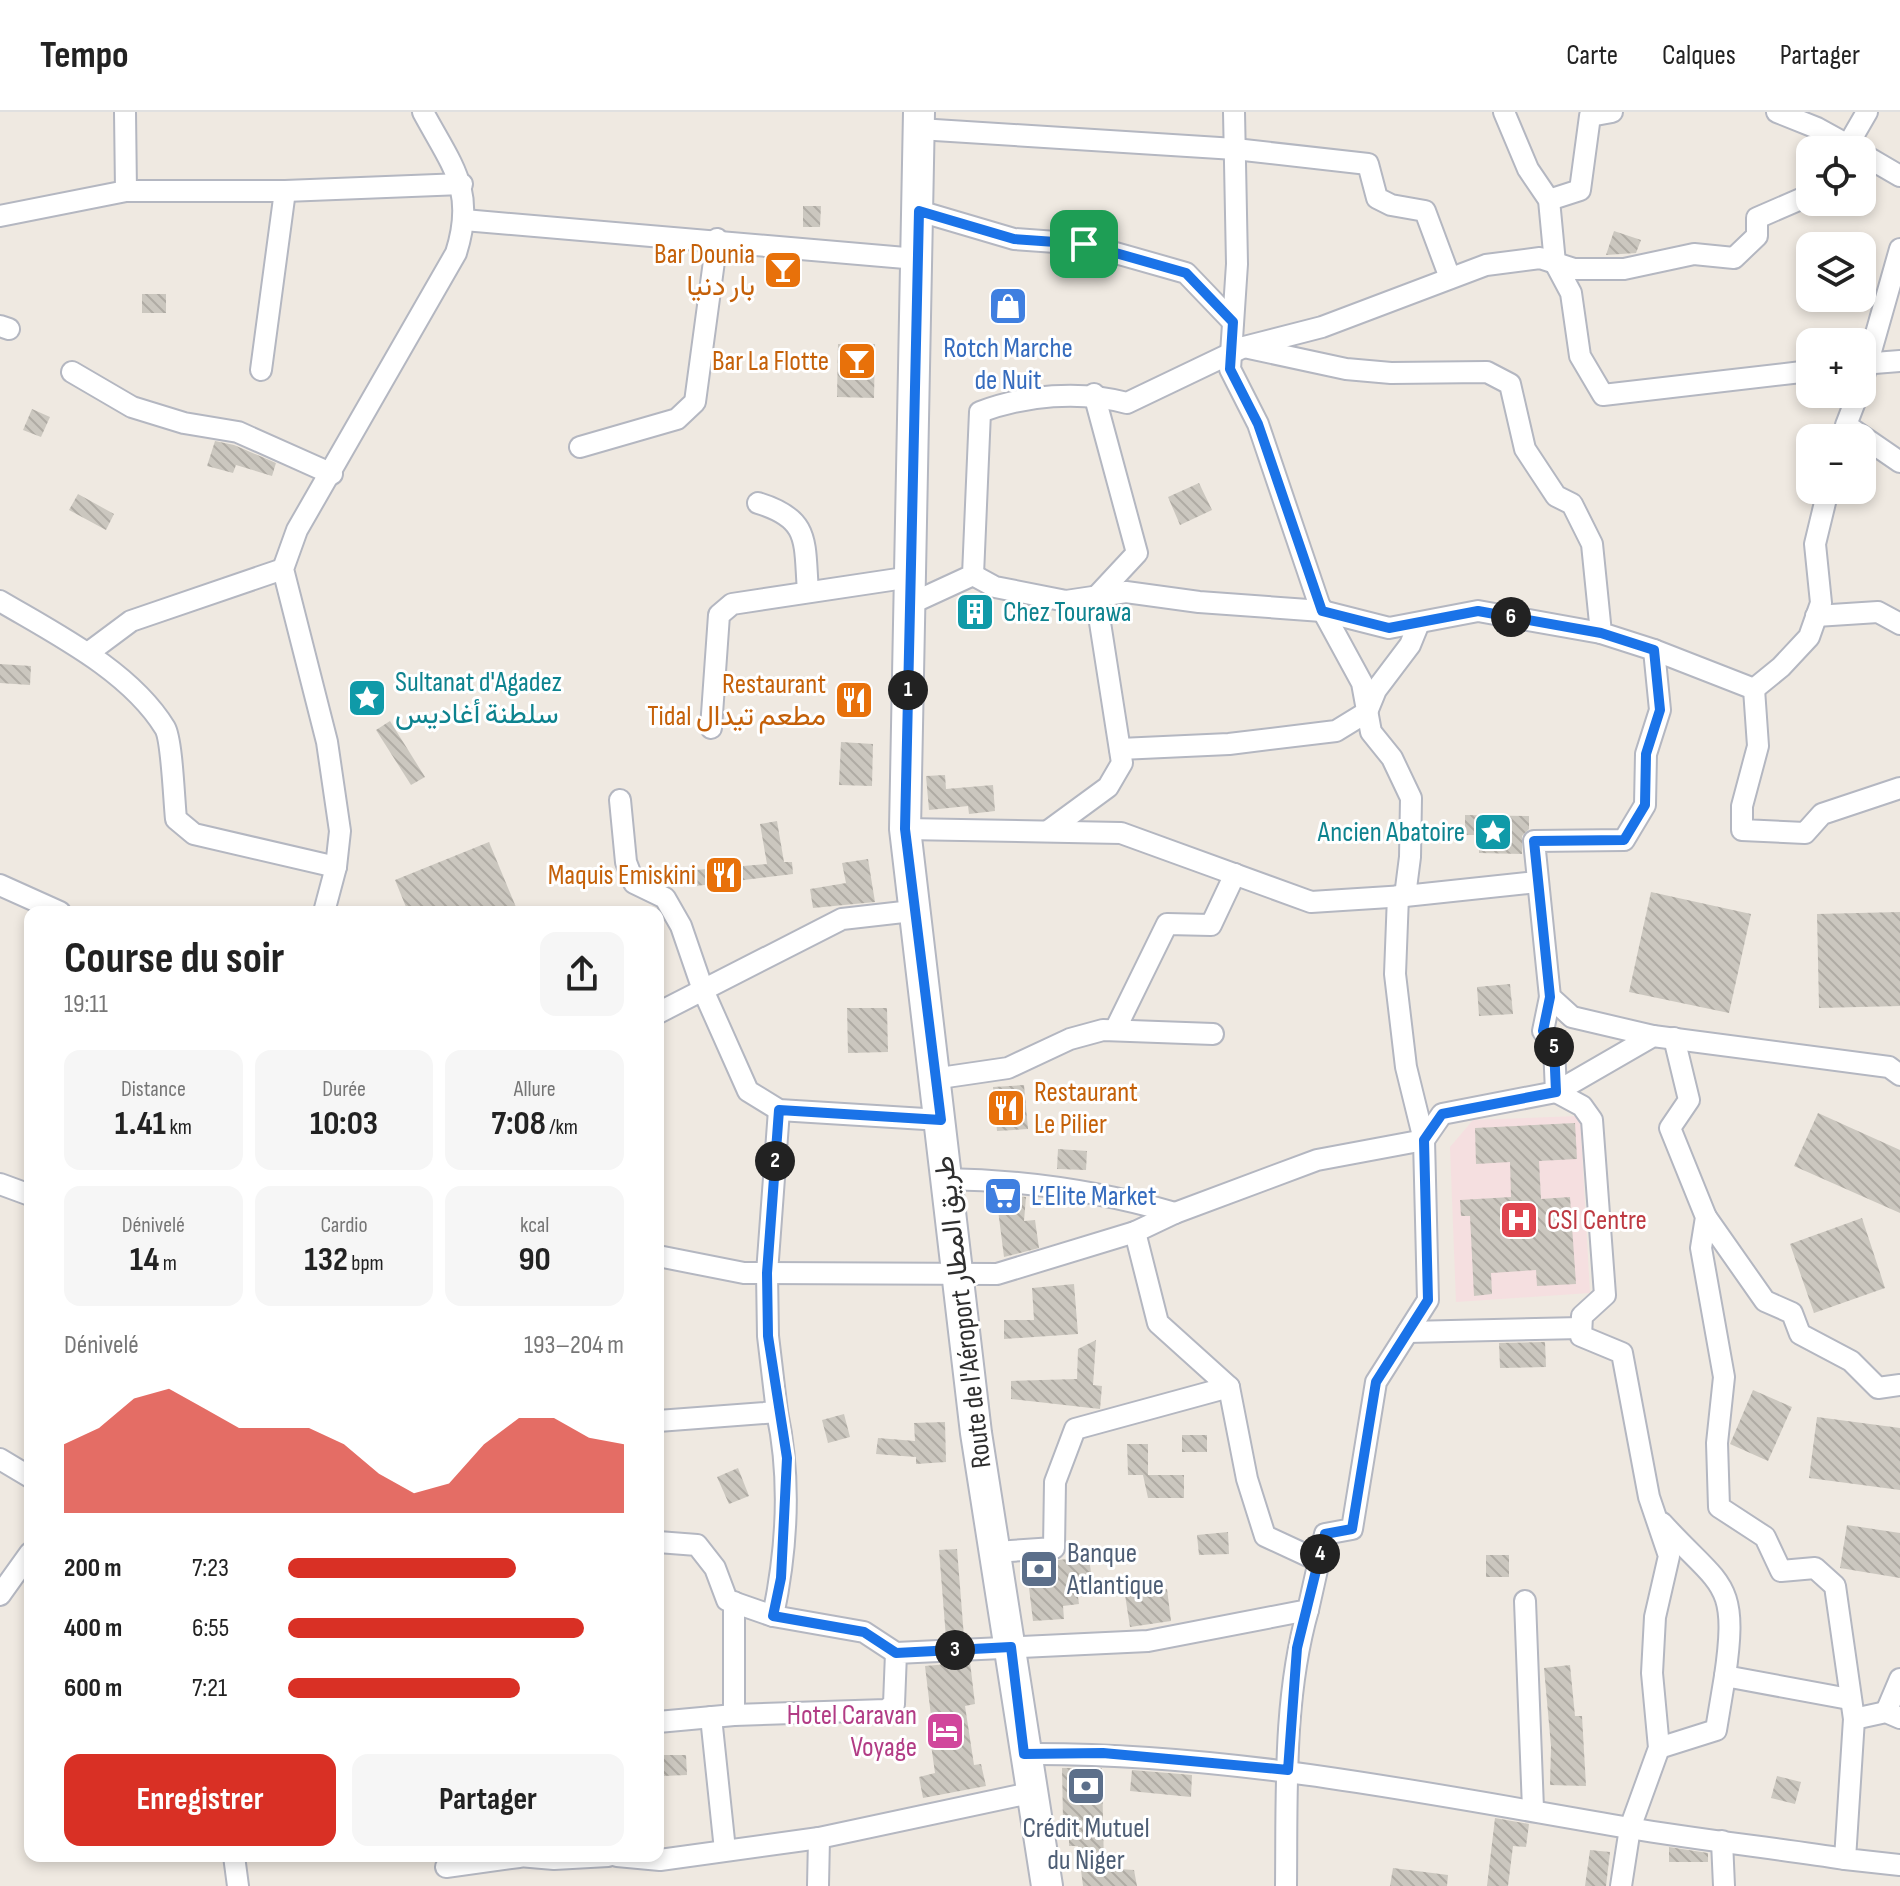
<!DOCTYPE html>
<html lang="fr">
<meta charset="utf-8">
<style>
:root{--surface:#fff;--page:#f6f6f6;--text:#222;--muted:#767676;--line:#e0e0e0;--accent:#d93025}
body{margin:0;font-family:"Sofia Sans Condensed",Vazirmatn,sans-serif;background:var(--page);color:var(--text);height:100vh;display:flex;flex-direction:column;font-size:30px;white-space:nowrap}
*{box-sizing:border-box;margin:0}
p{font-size:26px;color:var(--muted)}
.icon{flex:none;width:44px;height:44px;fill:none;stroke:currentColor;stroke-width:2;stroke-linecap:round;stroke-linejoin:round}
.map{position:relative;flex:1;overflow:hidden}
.side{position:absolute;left:24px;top:794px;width:640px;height:956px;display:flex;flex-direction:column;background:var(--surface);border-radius:16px;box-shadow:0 4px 12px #0003}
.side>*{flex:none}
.controls{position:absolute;left:1796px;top:24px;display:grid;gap:16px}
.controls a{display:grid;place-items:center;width:80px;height:80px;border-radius:16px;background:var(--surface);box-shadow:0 4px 12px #0003;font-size:40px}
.pin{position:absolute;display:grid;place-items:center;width:68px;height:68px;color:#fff;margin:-34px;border-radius:16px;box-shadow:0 4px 12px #0006}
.km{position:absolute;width:40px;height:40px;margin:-20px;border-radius:50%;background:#222;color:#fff;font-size:22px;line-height:40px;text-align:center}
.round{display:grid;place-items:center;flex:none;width:84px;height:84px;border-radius:16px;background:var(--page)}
.head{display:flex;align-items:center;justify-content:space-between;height:136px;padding:0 40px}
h1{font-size:44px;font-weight:700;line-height:60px}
.figures{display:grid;grid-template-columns:repeat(3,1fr);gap:12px;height:136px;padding:8px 40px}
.figures div{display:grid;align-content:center;border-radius:16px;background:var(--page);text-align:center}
.figures b{font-size:34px;font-weight:700}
.figures small{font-size:22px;font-weight:400}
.figures p{font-size:22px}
.chart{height:224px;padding:16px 40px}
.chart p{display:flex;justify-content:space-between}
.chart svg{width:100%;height:144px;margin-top:8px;fill:var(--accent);opacity:.7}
.primary-button{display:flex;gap:16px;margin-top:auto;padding:16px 40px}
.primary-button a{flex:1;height:92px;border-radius:16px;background:var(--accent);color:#fff;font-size:32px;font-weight:700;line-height:92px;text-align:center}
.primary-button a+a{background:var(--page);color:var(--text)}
ul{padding:0 40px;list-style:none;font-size:26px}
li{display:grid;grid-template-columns:128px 96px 1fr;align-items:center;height:60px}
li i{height:20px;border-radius:10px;background:var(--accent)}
header{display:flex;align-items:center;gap:48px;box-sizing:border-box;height:112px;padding:0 40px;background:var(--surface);border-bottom:2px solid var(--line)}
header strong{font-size:38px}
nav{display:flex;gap:44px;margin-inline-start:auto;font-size:28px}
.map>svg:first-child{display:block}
.medical{fill:#f5dfe0}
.building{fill:url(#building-back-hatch)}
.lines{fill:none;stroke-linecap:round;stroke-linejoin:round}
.minor-casing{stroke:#b4b7c1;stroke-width:24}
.secondary-casing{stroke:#b4b7c1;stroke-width:34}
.minor{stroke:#fff;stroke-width:20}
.secondary{stroke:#fff;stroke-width:30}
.route-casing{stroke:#fff;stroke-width:16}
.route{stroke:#1a73e8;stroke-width:10}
.labels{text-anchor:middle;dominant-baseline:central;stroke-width:6;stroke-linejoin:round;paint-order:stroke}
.food-label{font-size:28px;fill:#c56008;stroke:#fff;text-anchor:end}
.shop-label{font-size:28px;fill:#366cbe;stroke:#fff}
.culture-label{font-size:28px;fill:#0d838f;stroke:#fff;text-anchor:start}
.health-label{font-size:28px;fill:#be3a42;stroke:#fff;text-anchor:start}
.street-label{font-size:28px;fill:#2e2e2e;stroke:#fff}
.service-label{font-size:28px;fill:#4e5e75;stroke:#fff;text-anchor:start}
.hotel-label{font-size:28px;fill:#b23c85;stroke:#fff;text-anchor:end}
</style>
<header>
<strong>Tempo</strong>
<nav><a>Carte</a><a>Calques</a><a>Partager</a></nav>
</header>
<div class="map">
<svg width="1900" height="1774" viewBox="0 0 1900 1774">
<defs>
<pattern id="building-back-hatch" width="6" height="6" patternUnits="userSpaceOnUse" patternTransform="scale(2)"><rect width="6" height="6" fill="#cbc7bf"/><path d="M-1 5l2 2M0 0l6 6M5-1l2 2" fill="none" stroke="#afaba4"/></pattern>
</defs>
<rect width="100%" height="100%" fill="#efe9e1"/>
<polygon class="medical" points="1580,1004 1590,1181 1456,1190 1450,1035 1473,1008"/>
<g class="building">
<polygon points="803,94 821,94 820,115 803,115"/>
<polygon points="1614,119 1641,128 1636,141 1606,143"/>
<rect x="142" y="182" width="24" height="19"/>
<polygon points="838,232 875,232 874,286 837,285"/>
<polygon points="32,297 50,305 41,325 23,318"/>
<polygon points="215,329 234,333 276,351 272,364 236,353 233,361 207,354"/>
<polygon points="1199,371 1212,398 1180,413 1168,385"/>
<polygon points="78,382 114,402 106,418 69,398"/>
<polygon points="987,487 988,511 963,512 962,488"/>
<polygon points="0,552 31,554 30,573 0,571"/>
<polygon points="390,609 425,665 411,673 376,618"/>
<polygon points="841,630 873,632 872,674 839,673"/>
<polygon points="945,663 946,677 993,673 995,699 969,702 968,694 929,698 926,664"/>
<polygon points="1465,703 1529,704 1529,717 1522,724 1522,742 1479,741 1479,723 1465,723"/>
<polygon points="777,709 784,750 792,750 793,762 696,774 695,758 767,752 760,712"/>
<polygon points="489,730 518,800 408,800 395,768"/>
<polygon points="868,747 875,790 813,796 810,777 846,771 842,751"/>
<polygon points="1651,780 1751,802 1729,901 1629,880"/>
<polygon points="1900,800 1900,894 1819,896 1817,802"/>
<polygon points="1510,872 1513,902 1479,904 1477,875"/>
<polygon points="847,896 887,896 888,940 848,941"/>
<polygon points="1024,973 1028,1017 997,1019 993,975"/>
<polygon points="1818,1001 1900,1038 1900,1101 1794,1054"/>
<polygon points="1575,1011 1577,1047 1539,1049 1541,1087 1570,1085 1576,1172 1537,1174 1536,1158 1491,1161 1492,1182 1474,1184 1470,1104 1461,1104 1460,1088 1511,1085 1510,1050 1476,1052 1475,1016"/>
<polygon points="1058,1037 1087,1039 1086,1058 1057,1057"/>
<polygon points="984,1081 1026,1085 1024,1109 1035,1108 1039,1136 1004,1145 997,1090 984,1089"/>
<polygon points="1862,1106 1885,1176 1814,1201 1790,1132"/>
<polygon points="1074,1172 1078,1222 1004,1227 1004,1208 1034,1208 1032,1176"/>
<polygon points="1096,1228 1093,1273 1102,1274 1100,1297 1011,1287 1011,1269 1077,1267 1078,1237"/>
<polygon points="1545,1230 1546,1255 1500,1256 1499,1231"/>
<polygon points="1753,1278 1792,1295 1768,1349 1730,1332"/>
<polygon points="844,1302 850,1325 828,1331 822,1308"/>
<polygon points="1817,1305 1900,1316 1900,1378 1809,1366"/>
<polygon points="945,1310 946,1350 916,1352 916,1345 876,1342 878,1326 915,1329 914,1311"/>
<rect x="1182" y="1323" width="25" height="17"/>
<polygon points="1127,1332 1148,1332 1148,1363 1184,1363 1184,1386 1148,1386 1143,1363 1128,1363"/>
<polygon points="738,1356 749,1384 729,1392 717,1365"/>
<polygon points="1847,1413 1900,1421 1900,1466 1840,1456"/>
<polygon points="1228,1420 1229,1442 1199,1443 1197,1423"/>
<polygon points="957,1437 964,1525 946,1526 939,1438"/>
<rect x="1486" y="1443" width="23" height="22"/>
<polygon points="1089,1445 1092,1469 1086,1470 1087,1484 1078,1485 1079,1492 1063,1494 1064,1507 1033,1509 1026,1451"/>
<polygon points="1167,1477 1171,1509 1130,1515 1125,1483"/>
<polygon points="970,1550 975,1592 965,1594 974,1653 981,1652 986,1674 923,1686 919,1665 935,1661 927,1604 931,1604 925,1554"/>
<polygon points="1570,1553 1575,1604 1582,1604 1586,1674 1550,1673 1551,1634 1544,1556"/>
<polygon points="662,1643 686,1643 687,1663 663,1664"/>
<polygon points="1062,1656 1102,1656 1104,1756 1134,1758 1137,1774 1083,1774 1078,1734 1069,1734 1069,1707 1063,1708"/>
<polygon points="1132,1658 1192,1663 1191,1685 1130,1679"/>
<polygon points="1777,1664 1801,1670 1795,1692 1771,1686"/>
<polygon points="1495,1706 1529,1712 1526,1735 1513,1734 1508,1774 1487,1774"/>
<polygon points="1669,1735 1708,1741 1708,1750 1669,1750"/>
<polygon points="1590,1738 1610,1740 1606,1774 1585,1774"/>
<polygon points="1393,1756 1448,1763 1447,1774 1390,1774"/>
</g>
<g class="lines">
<defs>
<g id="minor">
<polyline points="125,0 126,79"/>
<polyline points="1234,0 1237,152 1230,257 1258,312 1319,492 1362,571 1371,620 1392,646 1411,686 1410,745 1405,784 1537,770"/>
<polyline points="1504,0 1528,57 1549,88 1555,151 1571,181 1580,244 1603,283 1810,259"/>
<polyline points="1777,0 1817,16 1857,38"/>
<polyline points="919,17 1235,37 1368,52 1377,86 1391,93 1425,99 1450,166"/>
<polyline points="1845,38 1867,0"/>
<polyline points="1862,42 1900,64"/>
<polyline points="1549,88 1580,78 1590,4 1612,0"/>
<polyline points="919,99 1014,127 1084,132 1186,161 1233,210"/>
<polyline points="0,104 126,79 285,79 462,72"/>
<polyline points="464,108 917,147"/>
<polyline points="0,214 9,217"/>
<polyline points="1244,235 1346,257 1391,261 1487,260 1510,272 1525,337 1556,384 1572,392 1592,432 1601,521 1654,538 1660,598 1646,642 1645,693 1624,728 1534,729 1550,885 1572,905 1653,924"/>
<polyline points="1862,252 1900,249"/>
<polyline points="261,258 285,79"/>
<polyline points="72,260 132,295 184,311 238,320 332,362"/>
<polyline points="1862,271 1900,137"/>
<polyline points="1858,282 1846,313 1900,350"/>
<polyline points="580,335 677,307 695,290 717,127"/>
<path d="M758 391C811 407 804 430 808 479"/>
<polyline points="973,463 995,475 1066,489 1126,480 1199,490 1322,499 1389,516 1478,499 1601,521"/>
<path d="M0 489C56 522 130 559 165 616 172 628 174 689 176 707L194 722 336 755"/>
<path d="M910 492 973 463 980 300C1025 283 1080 278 1127 291L1244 235 1322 215 1486 153 1540 146 1574 157H1624L1694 142 1734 146 1757 124V106L1810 83"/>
<polyline points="1816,504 1878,500 1900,512"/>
<polyline points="1654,538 1754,577 1758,634 1742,694 1742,718 1805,721 1822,702 1900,676"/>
<polyline points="88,541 131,509 283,457"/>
<polyline points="1754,577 1781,555 1809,525 1821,491 1815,432 1828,378"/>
<polyline points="711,616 719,503 732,492 911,465"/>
<polyline points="1120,637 1229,632 1336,619 1367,600 1376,578 1410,533 1419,511"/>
<polyline points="620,688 626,750 634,771 665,786 681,814 703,878 748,979 779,998 941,1008"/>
<polyline points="905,717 1121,721 1311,790 1405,784"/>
<polyline points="1048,719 1108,675 1122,651 1096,485 1137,441 1094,282"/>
<polyline points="0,773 60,800"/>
<path d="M324 800 336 755 340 719 327 630 283 457 297 418 456 141C476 78 452 54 423 0"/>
<polyline points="1550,885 1543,919 1554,934 1556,980 1582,994 1592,1008 1605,1183 1582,1204 1581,1224 1622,1241 1649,1385 1669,1444 1655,1505 1652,1561 1659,1636 1630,1716 1621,1774"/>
<polyline points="658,901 842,807 912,799"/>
<polyline points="1115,918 1167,812 1211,813 1235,762"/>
<polyline points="1674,926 1689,988 1670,1016 1706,1105 1701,1136 1724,1265 1717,1331 1719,1395 1765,1425 1781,1459 1815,1456 1835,1474 1854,1607 1845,1747 1900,1753"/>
<polyline points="933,967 1008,956 1070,927 1103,918 1213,922"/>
<path d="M945 1067C1025 1068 1099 1079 1175 1101"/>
<polyline points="0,1072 30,1083"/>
<polyline points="1706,1105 1765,1189 1792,1201 1800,1222 1851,1249 1878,1276 1900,1273"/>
<polyline points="1135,1120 1158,1211 1229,1275 1247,1367 1265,1424 1319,1449"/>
<polyline points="658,1144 744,1161 997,1162 1135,1120 1175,1101 1317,1048 1424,1028 1442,1002 1556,980 1653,924 1889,955 1900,963"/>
<polyline points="1408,1220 1581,1216"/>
<polyline points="658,1309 777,1300 768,1224 767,1161 779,998"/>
<polyline points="0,1347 30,1365"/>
<path d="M1662 1411C1721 1476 1739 1467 1725 1564"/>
<polyline points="658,1430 697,1433 715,1456 727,1488 773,1504 864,1520 896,1541"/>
<polyline points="995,1440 1054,1436 1055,1370 1075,1317 1229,1275"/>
<polyline points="0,1483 30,1441"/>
<polyline points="1525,1489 1533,1697"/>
<polyline points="734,1490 734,1603"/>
<path d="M773 1504C787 1437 791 1366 777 1300"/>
<polyline points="1886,1600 1900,1567"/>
<polyline points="711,1605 725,1738"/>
<polyline points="1854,1607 1886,1600 1900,1606"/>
<polyline points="658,1610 734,1603 886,1598 894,1592 896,1541 1148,1529 1308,1498 1325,1422 1352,1417 1376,1270 1428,1188 1424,1028 1406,955 1395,862 1398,784"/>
<polyline points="1659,1636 1716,1618 1725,1564 1849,1587"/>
<path d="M1024 1642C1228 1640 1429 1682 1629 1716 1701 1728 1773 1736 1845 1747"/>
<polyline points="1722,1729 1724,1774"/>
<polyline points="234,1744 238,1774"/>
<polyline points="519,1744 554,1747 608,1744"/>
<polyline points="617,1744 660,1748 819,1726 1030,1681"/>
<polyline points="446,1755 519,1745"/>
<polyline points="818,1774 819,1726"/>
<path d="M1286 1774C1287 1683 1283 1586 1308 1498"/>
</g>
<polyline id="secondary" points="919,0 905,717 976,1321 1047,1774"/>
</defs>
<use href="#minor" class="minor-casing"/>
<use href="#secondary" class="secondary-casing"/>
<use href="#minor" class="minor"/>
<use href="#secondary" class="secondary"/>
</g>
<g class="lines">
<defs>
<polygon id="route" points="919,99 1014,127 1084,132 1186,161 1233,210 1230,257 1258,312 1322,499 1389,516 1478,499 1601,521 1654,538 1660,598 1646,642 1645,693 1624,728 1534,729 1550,885 1543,919 1554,934 1556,980 1442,1002 1424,1028 1428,1188 1376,1270 1352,1417 1325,1422 1297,1536 1288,1658 1103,1641 1024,1642 1011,1535 896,1541 864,1520 773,1504 781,1466 787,1346 768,1224 767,1161 779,998 941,1008 905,717"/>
</defs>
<use href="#route" class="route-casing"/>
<use href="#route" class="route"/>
</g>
<defs>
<symbol id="bar-square" viewBox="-11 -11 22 22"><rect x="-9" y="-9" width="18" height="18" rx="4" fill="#e8710a" stroke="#fff"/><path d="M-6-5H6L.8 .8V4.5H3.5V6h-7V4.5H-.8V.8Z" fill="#fff"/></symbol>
<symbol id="shop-square" viewBox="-11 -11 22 22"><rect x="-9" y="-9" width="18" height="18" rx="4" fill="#3f7fe0" stroke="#fff"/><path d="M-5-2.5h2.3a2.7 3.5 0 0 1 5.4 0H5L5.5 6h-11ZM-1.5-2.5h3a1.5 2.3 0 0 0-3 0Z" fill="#fff"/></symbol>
<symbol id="building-square" viewBox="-11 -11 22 22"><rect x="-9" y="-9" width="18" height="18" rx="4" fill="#0f9aa8" stroke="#fff"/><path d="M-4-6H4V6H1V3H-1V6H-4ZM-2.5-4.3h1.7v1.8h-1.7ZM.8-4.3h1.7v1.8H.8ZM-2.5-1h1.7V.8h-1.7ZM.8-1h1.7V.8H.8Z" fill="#fff"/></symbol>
<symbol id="sight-square" viewBox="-11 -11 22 22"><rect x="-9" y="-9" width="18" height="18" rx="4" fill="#0f9aa8" stroke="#fff"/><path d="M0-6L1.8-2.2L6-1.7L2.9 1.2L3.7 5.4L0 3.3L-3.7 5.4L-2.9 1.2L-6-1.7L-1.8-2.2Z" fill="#fff"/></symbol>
<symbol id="restaurant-square" viewBox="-11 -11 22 22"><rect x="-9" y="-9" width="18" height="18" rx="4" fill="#e8710a" stroke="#fff"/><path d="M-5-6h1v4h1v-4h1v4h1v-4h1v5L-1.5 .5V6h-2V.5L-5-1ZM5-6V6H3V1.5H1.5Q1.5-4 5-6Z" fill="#fff"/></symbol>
<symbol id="supermarket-square" viewBox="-11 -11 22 22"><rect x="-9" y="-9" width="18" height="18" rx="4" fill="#3f7fe0" stroke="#fff"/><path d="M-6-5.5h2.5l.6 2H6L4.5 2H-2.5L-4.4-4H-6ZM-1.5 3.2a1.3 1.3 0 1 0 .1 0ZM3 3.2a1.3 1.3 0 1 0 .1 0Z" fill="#fff"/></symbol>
<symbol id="hospital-square" viewBox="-11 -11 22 22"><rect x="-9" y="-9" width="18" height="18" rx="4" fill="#e0444e" stroke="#fff"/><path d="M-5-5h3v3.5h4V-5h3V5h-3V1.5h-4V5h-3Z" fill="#fff"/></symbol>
<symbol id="bank-square" viewBox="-11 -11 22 22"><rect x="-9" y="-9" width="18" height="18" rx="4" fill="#5c6f8a" stroke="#fff"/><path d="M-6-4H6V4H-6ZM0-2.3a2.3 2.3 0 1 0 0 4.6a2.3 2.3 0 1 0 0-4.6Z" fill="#fff"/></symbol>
<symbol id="hotel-square" viewBox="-11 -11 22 22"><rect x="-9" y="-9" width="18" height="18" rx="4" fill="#d1479c" stroke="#fff"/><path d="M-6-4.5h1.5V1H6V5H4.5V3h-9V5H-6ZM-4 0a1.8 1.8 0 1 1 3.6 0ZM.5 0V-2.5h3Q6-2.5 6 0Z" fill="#fff"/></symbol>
</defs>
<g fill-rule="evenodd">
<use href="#bar-square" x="761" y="136" width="44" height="44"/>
<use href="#shop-square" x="986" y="172" width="44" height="44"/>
<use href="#bar-square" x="835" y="227" width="44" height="44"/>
<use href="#building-square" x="953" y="478" width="44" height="44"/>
<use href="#sight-square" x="345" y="564" width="44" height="44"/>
<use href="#restaurant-square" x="832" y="566" width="44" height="44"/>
<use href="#sight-square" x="1471" y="698" width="44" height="44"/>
<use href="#restaurant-square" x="702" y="741" width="44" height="44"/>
<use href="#restaurant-square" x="984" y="974" width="44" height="44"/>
<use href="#supermarket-square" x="981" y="1062" width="44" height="44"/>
<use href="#hospital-square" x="1497" y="1086" width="44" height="44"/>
<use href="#bank-square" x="1017" y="1435" width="44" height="44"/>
<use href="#hotel-square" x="923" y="1597" width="44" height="44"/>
<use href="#bank-square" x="1064" y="1652" width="44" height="44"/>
</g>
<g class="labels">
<g class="food-label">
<text x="755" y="142">Bar Dounia<tspan x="755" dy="32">بار دنيا</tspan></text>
<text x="829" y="249">Bar La Flotte</text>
<text x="826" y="572">Restaurant<tspan x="826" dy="32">Tidal مطعم تيدال</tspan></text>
<text x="696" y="763">Maquis Emiskini</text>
<text x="1034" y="980" text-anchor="start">Restaurant<tspan x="1034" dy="32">Le Pilier</tspan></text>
</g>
<g class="shop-label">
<text x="1008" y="236">Rotch Marche<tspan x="1008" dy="32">de Nuit</tspan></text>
<text x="1031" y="1084" text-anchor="start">L’Elite Market</text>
</g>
<g class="culture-label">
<text x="1003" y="500">Chez Tourawa</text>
<text x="395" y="570">Sultanat d'Agadez<tspan x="395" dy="32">سلطنة أغاديس</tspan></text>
<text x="1465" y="720" text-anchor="end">Ancien Abatoire</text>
</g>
<g class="health-label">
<text x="1547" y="1108">CSI Centre</text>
</g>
<g class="street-label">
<text transform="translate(963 1200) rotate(-97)">Route de l'Aéroport طريق المطار</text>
</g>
<g class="service-label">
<text x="1067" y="1441">Banque<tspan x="1067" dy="32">Atlantique</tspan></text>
<text x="1086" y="1716" text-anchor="middle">Crédit Mutuel<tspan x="1086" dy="32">du Niger</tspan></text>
</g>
<g class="hotel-label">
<text x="917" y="1603">Hotel Caravan<tspan x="917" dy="32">Voyage</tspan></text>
</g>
</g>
</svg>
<div class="controls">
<a><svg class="icon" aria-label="locate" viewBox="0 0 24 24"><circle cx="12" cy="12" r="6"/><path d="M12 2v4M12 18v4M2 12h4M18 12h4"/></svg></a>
<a><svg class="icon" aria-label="layers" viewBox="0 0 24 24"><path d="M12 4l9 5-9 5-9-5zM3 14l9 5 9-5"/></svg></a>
<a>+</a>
<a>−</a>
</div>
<div class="pin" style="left:1084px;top:132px;background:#1e9e55"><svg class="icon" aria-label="arrive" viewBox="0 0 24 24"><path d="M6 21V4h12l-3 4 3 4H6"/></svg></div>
<b class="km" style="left:908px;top:578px">1</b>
<b class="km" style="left:775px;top:1049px">2</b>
<b class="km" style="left:955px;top:1538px">3</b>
<b class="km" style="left:1320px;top:1442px">4</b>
<b class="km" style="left:1554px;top:935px">5</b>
<b class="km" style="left:1511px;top:505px">6</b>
<section class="side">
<div class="head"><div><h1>Course du soir</h1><p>19:11</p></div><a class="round"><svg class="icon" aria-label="share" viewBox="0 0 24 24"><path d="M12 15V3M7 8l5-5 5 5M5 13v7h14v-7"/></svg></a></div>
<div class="figures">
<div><p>Distance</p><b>1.41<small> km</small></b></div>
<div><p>Durée</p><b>10:03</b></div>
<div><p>Allure</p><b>7:08<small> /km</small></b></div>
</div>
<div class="figures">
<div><p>Dénivelé</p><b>14<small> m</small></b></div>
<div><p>Cardio</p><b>132<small> bpm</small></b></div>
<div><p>kcal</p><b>90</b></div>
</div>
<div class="chart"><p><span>Dénivelé</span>193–204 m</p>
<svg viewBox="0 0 160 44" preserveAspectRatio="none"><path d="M0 44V23L10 18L20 9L30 6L40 12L50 18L60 18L70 18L80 23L90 32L100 38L110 35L120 23L130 15L140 15L150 21L160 23V44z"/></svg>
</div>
<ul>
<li><b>200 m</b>7:23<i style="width:68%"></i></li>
<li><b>400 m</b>6:55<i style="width:88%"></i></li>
<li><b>600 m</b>7:21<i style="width:69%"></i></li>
</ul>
<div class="primary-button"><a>Enregistrer</a><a>Partager</a></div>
</section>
</div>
